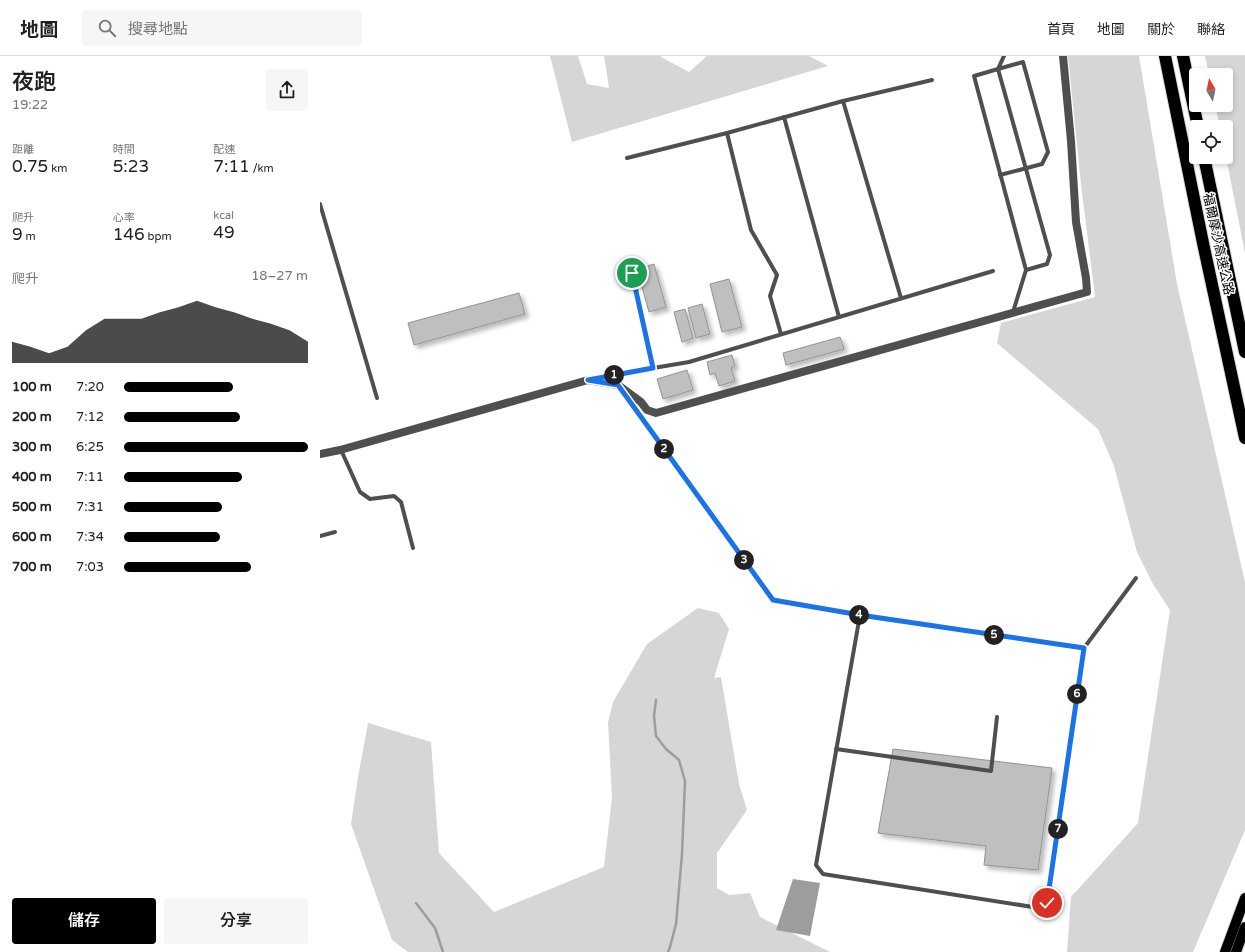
<!DOCTYPE html>
<html lang="zh-TW">
<meta charset="utf-8">
<style>
:root{--surface:#fff;--page:#f6f6f6;--text:#202124;--muted:#757577;--line:#e0e0e0;--accent:#000}
body{margin:0;font-family:"Varela Round","Noto Sans TC",sans-serif;background:var(--page);color:var(--text);height:100vh;display:flex;flex-direction:column;font-size:15px;white-space:nowrap}
*{box-sizing:border-box;margin:0}
p{font-size:13px;color:var(--muted)}
.icon{flex:none;width:22px;height:22px;fill:none;stroke:currentColor;stroke-width:2;stroke-linecap:round;stroke-linejoin:round}
.map{position:relative;flex:1;overflow:hidden}
.side{display:flex;flex-direction:column;background:var(--surface);width:320px}
.side>*{flex:none}
.needle{width:26px;rotate:351deg}
.fabs{position:absolute;left:869px;top:12px;display:grid;gap:8px}
.fabs a{display:grid;place-items:center;width:44px;height:44px;border-radius:4px;background:var(--surface);box-shadow:0 2px 6px #0003;font-size:20px}
.pin{position:absolute;display:grid;place-items:center;width:34px;height:34px;color:#fff;margin:-17px;border:2px solid #fff;border-radius:50%;box-shadow:0 1px 4px #0007}
.km{position:absolute;width:20px;height:20px;margin:-10px;border-radius:50%;background:#222;color:#fff;font-size:11px;line-height:20px;text-align:center}
.round{display:grid;place-items:center;flex:none;width:42px;height:42px;border-radius:4px;background:var(--page)}
.overview{display:flex;align-items:center;justify-content:space-between;height:68px;padding:0 12px}
h1{font-size:22px;font-weight:600;line-height:30px}
.stats{display:grid;grid-template-columns:repeat(3,1fr);gap:6px;height:68px;padding:4px 12px}
.stats div{display:grid;align-content:center}
.stats b{font-size:17px;font-weight:600}
.stats small{font-size:11px;font-weight:400}
.stats p{font-size:11px}
.chart{height:112px;padding:8px 12px}
.chart p{display:flex;justify-content:space-between}
.chart svg{width:100%;height:72px;margin-top:4px;fill:var(--accent);opacity:.7}
.primary-button{display:flex;gap:8px;margin-top:auto;padding:8px 12px}
.primary-button a{flex:1;height:46px;border-radius:4px;background:var(--accent);color:#fff;font-size:16px;font-weight:600;line-height:46px;text-align:center}
.primary-button a+a{background:var(--page);color:var(--text)}
ul{padding:0 12px;list-style:none;font-size:13px}
li{display:grid;grid-template-columns:64px 48px 1fr;align-items:center;height:30px}
li i{height:10px;border-radius:5px;background:var(--accent)}
header{display:flex;align-items:center;gap:24px;box-sizing:border-box;height:56px;padding:0 20px;background:var(--surface);border-bottom:1px solid var(--line)}
header strong{font-size:19px}
nav{display:flex;gap:22px;margin-inline-start:auto;font-size:14px}
.search{width:280px;height:36px;background:var(--page);display:flex;align-items:center;gap:10px;box-sizing:border-box;padding:0 14px;border-radius:4px;color:var(--muted);font-size:15px}
main{display:flex;flex:1;min-height:0}
.map>svg:first-child{display:block}
.green{fill:#d6d6d6}
.water{fill:#9d9d9d}
.lines{fill:none;stroke-linecap:round;stroke-linejoin:round}
.stream{stroke:#9d9d9d;stroke-width:2.5}
.building{fill:#bfbfbf;stroke:#939393;filter:url(#shadow)}
.primary-casing{stroke:#dbdbdb;stroke-width:12}
.motorway-casing{stroke:#dbdbdb;stroke-width:14}
.service{stroke:#4f4f4f;stroke-width:4}
.minor{stroke:#4f4f4f;stroke-width:8}
.primary{stroke:#000;stroke-width:10}
.motorway{stroke:#000;stroke-width:12}
.route-casing{stroke:#fff;stroke-width:8}
.route{stroke:#1a73e8;stroke-width:5}
.labels{text-anchor:middle;dominant-baseline:central;stroke-width:3;stroke-linejoin:round;paint-order:stroke}
.street-label{font-size:13px;fill:#000;stroke:#fff}
</style>
<header>
<strong>地圖</strong>
<div class="search"><svg class="icon" aria-label="search" viewBox="0 0 24 24"><circle cx="10" cy="10" r="6"/><path d="M15 15l6 6"/></svg>搜尋地點</div>
<nav><a>首頁</a><a>地圖</a><a>關於</a><a>聯絡</a></nav>
</header>
<main>
<section class="side">
<div class="overview"><div><h1>夜跑</h1><p>19:22</p></div><a class="round"><svg class="icon" aria-label="share" viewBox="0 0 24 24"><path d="M12 15V3M7 8l5-5 5 5M5 13v7h14v-7"/></svg></a></div>
<div class="stats">
<div><p>距離</p><b>0.75<small> km</small></b></div>
<div><p>時間</p><b>5:23</b></div>
<div><p>配速</p><b>7:11<small> /km</small></b></div>
</div>
<div class="stats">
<div><p>爬升</p><b>9<small> m</small></b></div>
<div><p>心率</p><b>146<small> bpm</small></b></div>
<div><p>kcal</p><b>49</b></div>
</div>
<div class="chart"><p><span>爬升</span>18–27 m</p>
<svg viewBox="0 0 160 44" preserveAspectRatio="none"><path d="M0 44V31L10 34L20 38L30 34L40 24L50 17L60 17L70 17L80 13L90 10L100 6L110 10L120 13L130 17L140 20L150 24L160 31V44z"/></svg>
</div>
<ul>
<li><b>100 m</b>7:20<i style="width:59%"></i></li>
<li><b>200 m</b>7:12<i style="width:63%"></i></li>
<li><b>300 m</b>6:25<i style="width:100%"></i></li>
<li><b>400 m</b>7:11<i style="width:64%"></i></li>
<li><b>500 m</b>7:31<i style="width:53%"></i></li>
<li><b>600 m</b>7:34<i style="width:52%"></i></li>
<li><b>700 m</b>7:03<i style="width:69%"></i></li>
</ul>
<div class="primary-button"><a>儲存</a><a>分享</a></div>
</section>
<div class="map">
<svg width="925" height="896" viewBox="0 0 925 896">
<defs>
<filter id="shadow"><feDropShadow dx="3.5" dy="3.5" stdDeviation="2" flood-color="#0004"/></filter>
</defs>
<rect width="100%" height="100%" fill="#fff"/>
<g class="green">
<polygon points="230,0 258,0 267,28 289,32 284,0 341,0 341,1 369,16 387,0 489,0 508,10 252,86"/>
<polygon points="748,0 819,0 857,228 925,526 925,774 873,896 747,896 751,841 818,767 850,554 833,528 817,496 794,410 778,373 677,287 681,267 775,241 761,128"/>
<polygon points="885,0 925,0 925,197 906,101 906,71 900,71 895,49 906,49 906,19 889,19"/>
<polygon points="378,552 399,557 409,573 394,622 401,621 419,728 427,754 397,797 397,832 409,839 430,837 440,861 510,896 88,896 72,884 31,768 38,721 48,667 111,686 119,797 174,856 284,811 292,741 288,667 293,646 327,588"/>
</g>
<polygon class="water" points="473,823 500,827 490,880 456,874"/>
<g class="lines">
<g class="stream">
<polyline points="336,644 334,660 336,680 346,693 359,704 365,725 362,798 356,868 350,891 348,896"/>
<polyline points="96,847 115,872 123,896"/>
</g>
</g>
<g class="building">
<polygon points="334,208 346,251 329,256 317,213"/>
<polygon points="409,223 422,271 402,276 390,228"/>
<polygon points="199,237 205,258 94,289 88,267"/>
<polygon points="382,248 390,278 376,282 368,252"/>
<polygon points="365,253 373,282 362,286 354,256"/>
<polygon points="520,281 524,293 466,309 463,297"/>
<polygon points="412,299 415,310 411,312 415,325 399,330 395,317 390,319 387,306"/>
<polygon points="367,314 373,334 343,343 337,323"/>
<polygon points="573,693 732,712 718,814 664,809 666,790 558,777"/>
</g>
<g class="lines">
<defs>
<g id="primary">
<polyline points="905,896 925,842"/>
<polyline points="916,896 925,871"/>
</g>
<g id="motorway">
<polyline points="845,0 883,187 925,382"/>
<polyline points="863,0 878,71"/>
<polyline points="884,101 925,296"/>
</g>
</defs>
<use href="#primary" class="primary-casing"/>
<use href="#motorway" class="motorway-casing"/>
<g class="service">
<polyline points="678,13 703,6 728,96 722,108 680,119"/>
<polyline points="678,13 684,0"/>
<polyline points="464,61 519,261"/>
<polyline points="407,77 431,174 457,219 450,240 461,278"/>
<polyline points="307,102 407,77 523,45"/>
<polyline points="0,148 57,342"/>
<polyline points="312,217 333,312"/>
<polyline points="581,242 523,45 612,24"/>
<polyline points="693,256 706,214 654,20 678,13 730,199 727,208 706,214"/>
<polyline points="274,322 369,306 673,215"/>
<polyline points="303,336 453,544 540,559 764,592 816,522"/>
<polyline points="21,394 40,436 50,443 74,440 81,446 93,492"/>
<polyline points="0,480 15,476"/>
<polyline points="540,559 496,809 503,818 719,852 727,847 764,592"/>
<polyline points="516,693 671,715 677,661"/>
</g>
<polyline class="minor" points="0,398 20,394 268,324 298,329 321,346 327,354 336,357 767,236 766,222 756,166 751,85 743,0"/>
<use href="#primary" class="primary"/>
<use href="#motorway" class="motorway"/>
</g>
<g class="lines">
<defs>
<polyline id="route" points="312,217 333,312 268,324 298,329 453,544 540,559 764,592 727,847"/>
</defs>
<use href="#route" class="route-casing"/>
<use href="#route" class="route"/>
</g>
<g class="labels">
<g class="street-label">
<text transform="translate(898 188) rotate(78)">福爾摩沙高速公路</text>
</g>
</g>
</svg>
<div class="fabs">
<a><svg class="needle" viewBox="-14 -14 28 28"><path d="M0-13l5 13h-10z" fill="#e53935"/><path d="M0 13l5-13h-10z" fill="#757577"/></svg></a>
<a><svg class="icon" aria-label="locate" viewBox="0 0 24 24"><circle cx="12" cy="12" r="6"/><path d="M12 2v4M12 18v4M2 12h4M18 12h4"/></svg></a>
</div>
<div class="pin" style="left:312px;top:217px;background:#1e9e55"><svg class="icon" aria-label="arrive" viewBox="0 0 24 24"><path d="M6 21V4h12l-3 4 3 4H6"/></svg></div>
<div class="pin" style="left:727px;top:847px;background:#d93025"><svg class="icon" aria-label="check" viewBox="0 0 24 24"><path d="M5 12l5 5 9-10"/></svg></div>
<b class="km" style="left:294px;top:319px">1</b>
<b class="km" style="left:344px;top:393px">2</b>
<b class="km" style="left:424px;top:504px">3</b>
<b class="km" style="left:539px;top:559px">4</b>
<b class="km" style="left:674px;top:579px">5</b>
<b class="km" style="left:757px;top:638px">6</b>
<b class="km" style="left:738px;top:773px">7</b>
</div>
</main>
